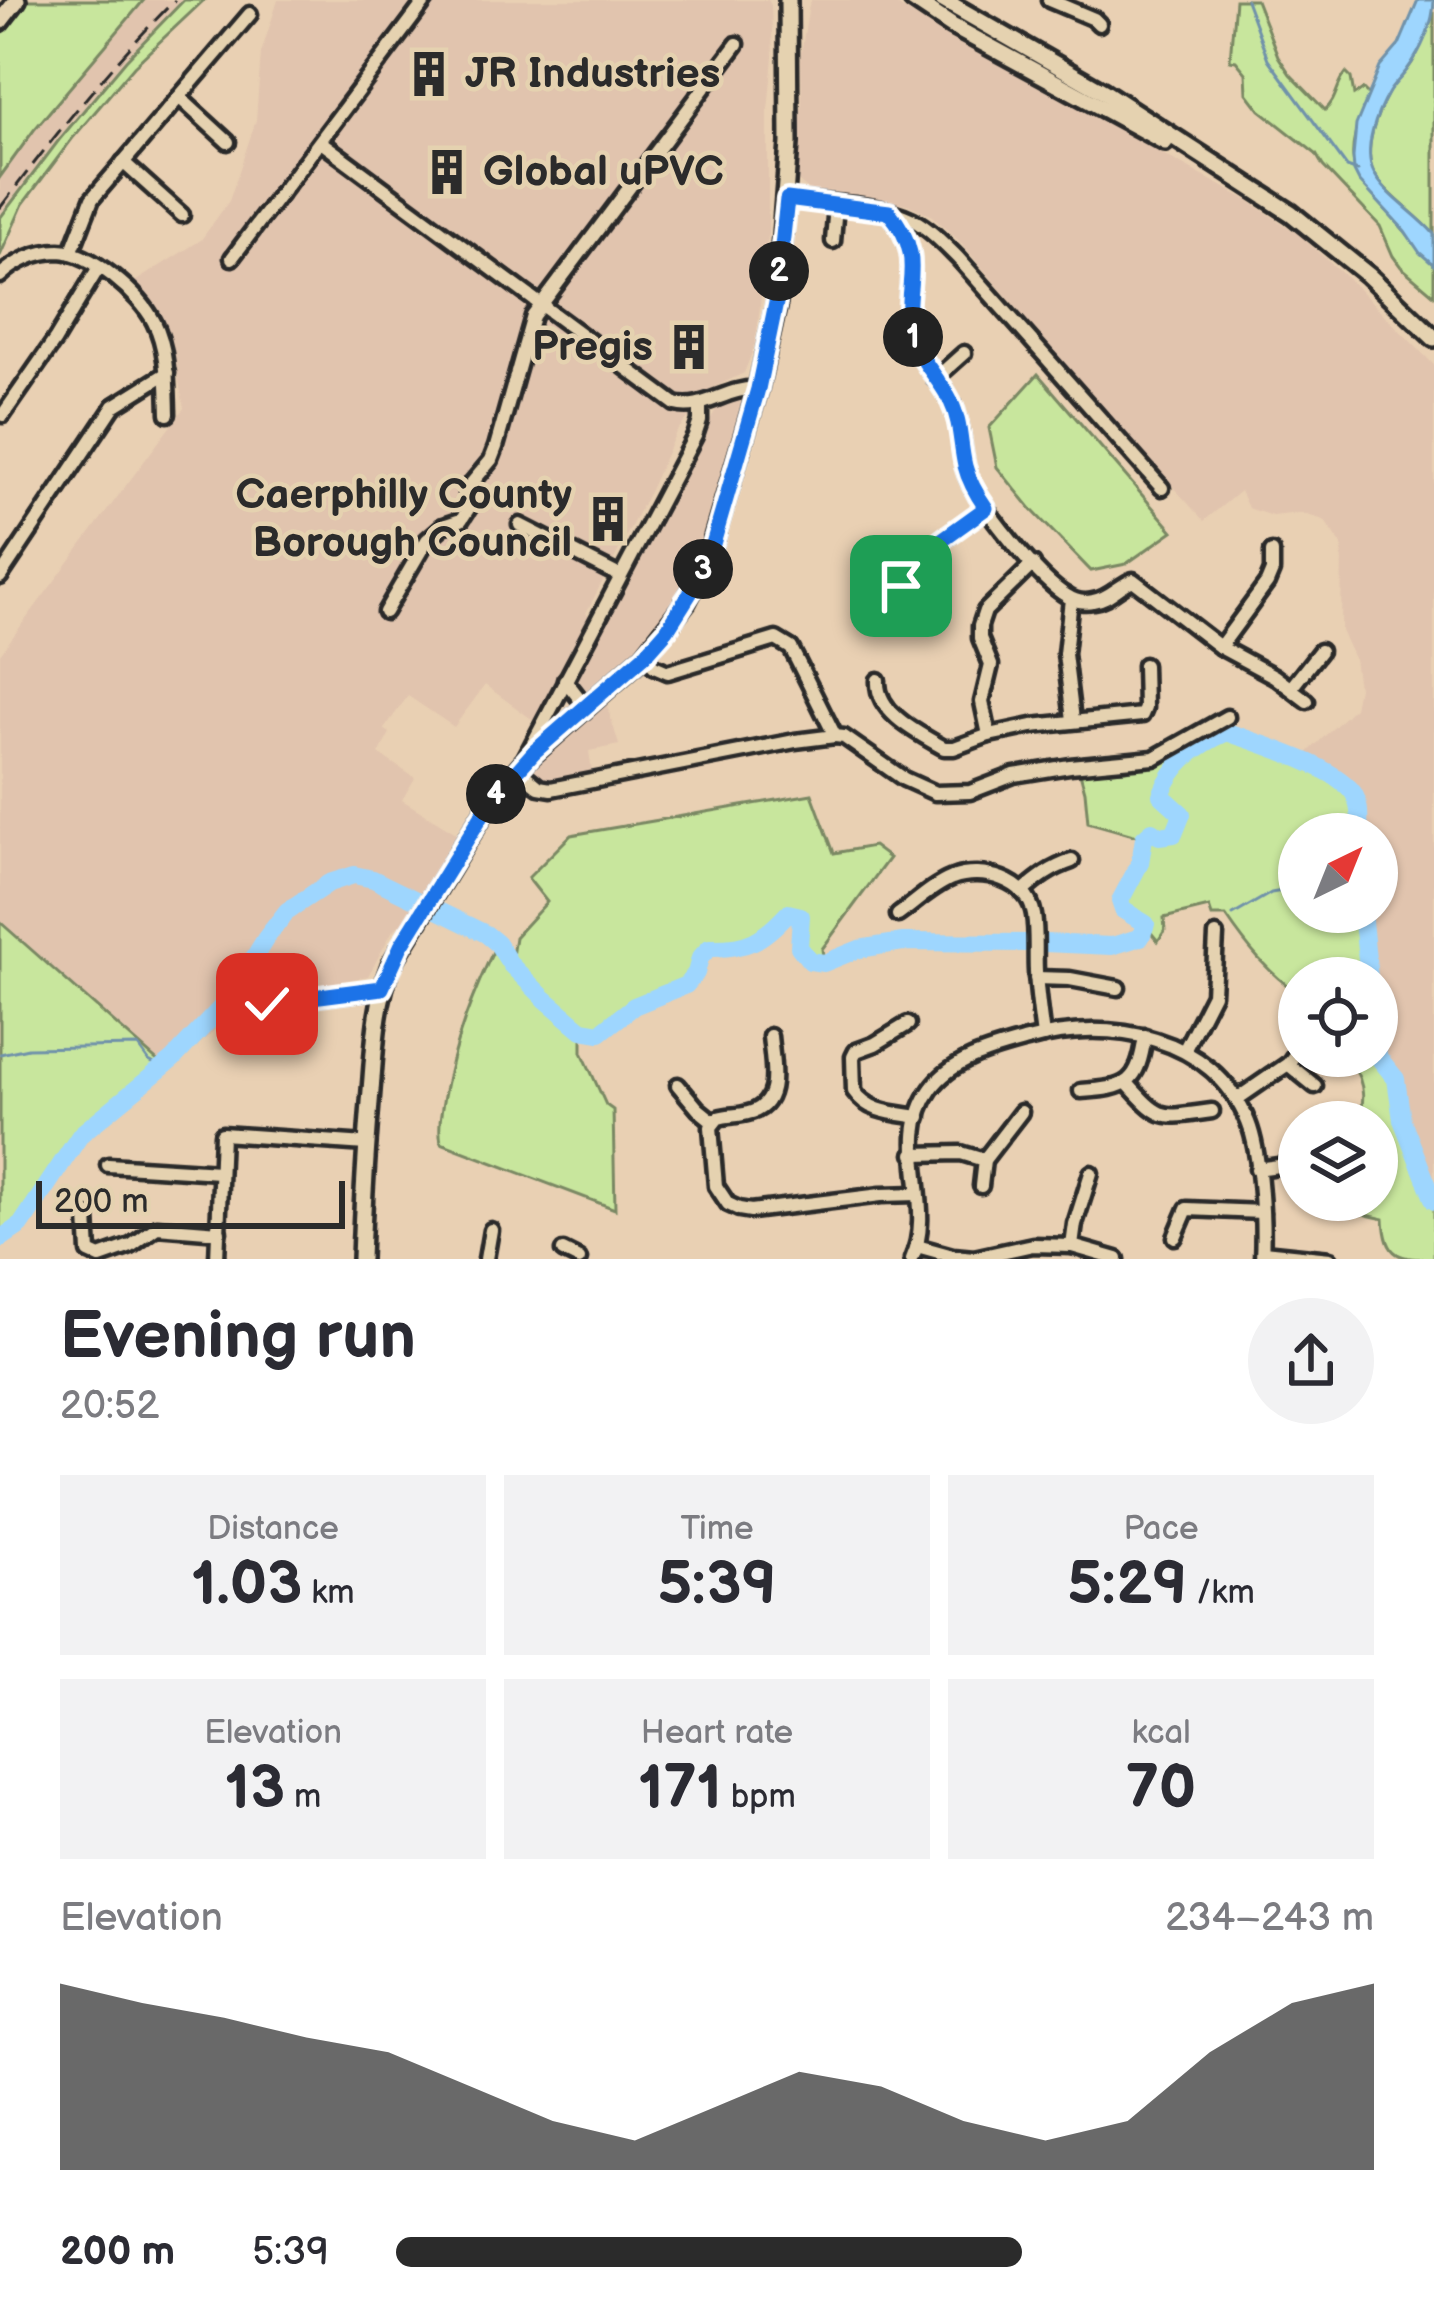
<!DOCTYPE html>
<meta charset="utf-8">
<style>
:root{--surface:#fff;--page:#f2f2f3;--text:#2b2b33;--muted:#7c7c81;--accent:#2b2b2b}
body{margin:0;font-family:"Balsamiq Sans",sans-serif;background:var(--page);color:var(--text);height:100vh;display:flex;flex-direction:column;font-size:45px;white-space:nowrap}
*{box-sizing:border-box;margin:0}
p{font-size:39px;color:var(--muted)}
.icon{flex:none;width:66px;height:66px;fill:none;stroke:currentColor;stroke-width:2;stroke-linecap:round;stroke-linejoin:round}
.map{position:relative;height:1259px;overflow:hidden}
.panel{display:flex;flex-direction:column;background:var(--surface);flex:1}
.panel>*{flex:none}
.needle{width:78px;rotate:43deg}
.buttons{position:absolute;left:1278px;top:813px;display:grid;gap:24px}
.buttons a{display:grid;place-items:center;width:120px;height:120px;border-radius:50%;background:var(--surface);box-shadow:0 3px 9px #0004;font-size:60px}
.scale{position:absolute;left:36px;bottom:30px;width:309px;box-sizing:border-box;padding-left:12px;border:6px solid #2b2b2b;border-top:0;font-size:33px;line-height:42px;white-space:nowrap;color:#2b2b2b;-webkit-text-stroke:9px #e5d2b0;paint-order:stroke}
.pin{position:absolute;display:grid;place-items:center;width:102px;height:102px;color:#fff;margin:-51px;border-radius:24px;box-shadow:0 6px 18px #0006}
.km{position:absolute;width:60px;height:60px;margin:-30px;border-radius:50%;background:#222;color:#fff;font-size:33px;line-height:60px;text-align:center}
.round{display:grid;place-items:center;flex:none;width:126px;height:126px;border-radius:63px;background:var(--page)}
.overview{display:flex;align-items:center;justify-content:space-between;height:204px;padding:0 60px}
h1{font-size:66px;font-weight:700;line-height:90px}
.figures{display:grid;grid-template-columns:repeat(3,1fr);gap:18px;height:204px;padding:12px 60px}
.figures div{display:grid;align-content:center;border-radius:0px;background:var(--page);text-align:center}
.figures b{font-size:60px;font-weight:700}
.figures small{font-size:33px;font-weight:400}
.figures p{font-size:33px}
.chart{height:336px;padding:24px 60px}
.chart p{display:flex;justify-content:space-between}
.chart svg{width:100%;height:216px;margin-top:12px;fill:var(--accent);opacity:.7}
ul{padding:0 60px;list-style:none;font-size:39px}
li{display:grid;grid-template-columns:192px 144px 1fr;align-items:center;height:90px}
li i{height:30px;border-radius:15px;background:var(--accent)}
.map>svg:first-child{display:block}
.built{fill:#e1c4ae}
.green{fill:#c8e69d;stroke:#7a8864;stroke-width:3}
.water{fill:#9ed6fe;stroke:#7092aa;stroke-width:3}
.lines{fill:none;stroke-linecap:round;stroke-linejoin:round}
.stream{stroke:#7092aa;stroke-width:3}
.river{stroke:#9ed6fe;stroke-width:18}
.minor-casing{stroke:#2b2b2b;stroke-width:21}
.major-casing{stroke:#2b2b2b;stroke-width:24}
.minor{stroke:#e5d2b0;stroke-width:12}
.major{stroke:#e5d2b0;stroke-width:15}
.rail{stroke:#2b2b2b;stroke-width:3;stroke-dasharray:18 9;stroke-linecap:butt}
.route-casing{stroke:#fff;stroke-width:24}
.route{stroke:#1a73e8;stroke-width:15}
.labels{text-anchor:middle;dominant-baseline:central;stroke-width:9;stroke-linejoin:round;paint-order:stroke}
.poi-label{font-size:42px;font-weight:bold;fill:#2b2b2b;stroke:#e5d2b0;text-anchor:start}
</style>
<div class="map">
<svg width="1434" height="1259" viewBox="0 0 1434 1259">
<rect width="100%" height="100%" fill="#e9d0b3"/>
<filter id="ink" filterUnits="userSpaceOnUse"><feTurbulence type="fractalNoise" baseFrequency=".00833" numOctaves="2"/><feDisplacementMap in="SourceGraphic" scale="24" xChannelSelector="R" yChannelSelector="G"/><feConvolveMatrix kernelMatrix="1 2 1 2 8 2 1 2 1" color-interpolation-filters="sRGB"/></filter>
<g filter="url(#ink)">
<g class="built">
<polygon points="144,0 204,0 134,66 72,139 0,236 0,177 34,130"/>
<polygon points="278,0 768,0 771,5 773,57 768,111 768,233 756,342 744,373 715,387 676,432 650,490 586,613 593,619 537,723 485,685 454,727 408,696 384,729 390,733 379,754 415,778 402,800 461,836 414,915 393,930 368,976 304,989 276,969 263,986 170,1071 0,921 0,654 184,408 170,335 157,308 133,283 201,240 229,201 256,120 261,53"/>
<polygon points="812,0 889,0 953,40 1249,201 1297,233 1355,285 1434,365 1434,1201 1402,1120 1396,1079 1379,1058 1377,1050 1377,978 1369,978 1362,912 1377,912 1377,834 1359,834 1360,811 1354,791 1332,771 1300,760 1354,708 1358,688 1354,658 1341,631 1342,545 1324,520 1300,513 1272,516 1248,508 1240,491 1204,521 1117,425 959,241 932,216 907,204 811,192 798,181 795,153 802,106 801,54 809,5"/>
<polygon points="743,395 747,400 705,543 680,596 637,654 594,691 584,691 574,681 582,656 720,402"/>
<polygon points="605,699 619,745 589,751 592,772 550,781 538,776 535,767"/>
</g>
<g class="green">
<polygon points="24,0 144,0 34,130 0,177 0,30"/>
<polygon points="184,0 204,0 134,66 72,139 23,204 0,256 0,218 59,140 126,60"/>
<path d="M1235 0H1256L1278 56 1290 74 1325 110C1337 100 1336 85 1346 73L1351 78 1354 95 1363 89 1369 95C1337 173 1354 172 1403 229 1414 241 1421 254 1434 265V295L1401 267 1393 256 1380 226 1323 166 1316 154 1260 110 1247 93 1246 73 1236 61 1230 60Z"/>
<path d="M1434 12V234C1416 213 1388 197 1374 173 1362 151 1377 113 1388 93 1394 82 1405 74 1412 63 1422 47 1427 29 1434 12Z"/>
<polygon points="1038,374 1173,531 1126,564 1091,571 1032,510 997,467 989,428"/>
<path d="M1227 732C1257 744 1342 768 1355 796 1361 808 1359 821 1359 834H1299V912H1362L1369 978H1299V994C1268 973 1247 947 1226 916H1212L1209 907 1164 918 1165 930 1158 941 1138 917 1123 910 1120 901 1140 863 1144 838 1088 822 1085 791 1080 773 1125 770 1163 759Z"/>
<path d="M812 794 834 853 873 846 889 858 822 949 824 963 810 961 799 947 800 917 788 913C762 941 748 948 709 948L700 958 696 973 686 985 634 1006 600 1033 582 1031V1052L606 1105 613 1110 615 1209 441 1143C438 1127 441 1113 444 1096 454 1041 473 993 497 943L511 963 515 937 547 902 528 878 571 835Z"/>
<polygon points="0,922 163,1066 81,1134 21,1225 0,1239"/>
<path d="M1377 1050 1379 1058 1396 1079 1402 1120 1434 1201V1259C1399 1259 1386 1258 1384 1219L1362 1214 1335 1215V1200H1377V1122H1357C1368 1099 1363 1073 1344 1056H1377Z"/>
</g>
<path class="water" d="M1418 0H1434C1434 23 1421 51 1407 70 1402 77 1394 84 1389 92 1377 112 1362 150 1374 173 1387 197 1416 213 1434 234V265L1420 253 1405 231 1359 181 1354 171 1353 157 1356 125 1380 67 1399 45Z"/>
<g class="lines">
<g class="stream">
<polyline points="1246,0 1268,59 1347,167 1358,171"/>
<polyline points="1233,915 1271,893 1299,888"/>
<polyline points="0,1054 28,1048 138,1046 149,1061 162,1068"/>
</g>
<g class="river">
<polyline points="1362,912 1369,978"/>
<path d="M1044 943 1112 946 1141 937 1146 924 1123 910 1120 901 1140 863 1144 838 1152 831 1159 836 1174 834 1182 814 1161 795C1173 763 1196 746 1227 732 1257 743 1342 768 1355 796 1361 808 1359 821 1359 834"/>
<polyline points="1377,1050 1379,1058 1396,1079 1402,1120 1434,1201"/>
<path d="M0 1239 21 1225 81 1134 173 1059 228 1000 266 938 287 911 329 883 354 875 373 879 486 934 497 943 511 965 545 999 582 1030 600 1033 634 1006 686 985 696 973 700 958 709 948C748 949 762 941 788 913L801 916 799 947 810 961 824 963 859 949 903 942 1027 943"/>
</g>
<defs>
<g id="minor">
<polyline points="1049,0 1094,19 1099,24"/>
<polyline points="179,97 228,142"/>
<path d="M321 142 675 404C703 412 728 386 758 389"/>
<polyline points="123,162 182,215"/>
<path d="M787 199C826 204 876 202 913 220 930 229 944 244 958 258L1162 488"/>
<path d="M889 212C930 262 899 283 912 334 920 365 947 385 956 414 963 434 961 457 968 477 979 505 1040 581 1067 596 1074 601 1084 603 1093 601 1109 599 1118 586 1133 580L1220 647 1274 676 1307 701"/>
<polyline points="833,241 836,205"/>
<polyline points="71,253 92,199 250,14"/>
<polyline points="232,258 426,0"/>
<path d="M0 276C15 262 37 251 59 251 91 252 140 294 154 322 168 349 167 384 168 414"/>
<polyline points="935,379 964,353"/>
<polyline points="3,415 55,340 99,267"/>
<polyline points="520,525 620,576"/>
<polyline points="0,577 114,406 167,373"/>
<polyline points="1071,599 1065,654 1073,720"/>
<polyline points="906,600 900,586 904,567 986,508"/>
<polyline points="385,612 427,540 443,526 461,520 472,503 466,490 491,460 496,447 533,316 737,44"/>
<polyline points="1220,647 1267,583 1272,571 1272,552"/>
<polyline points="644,656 654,666 668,672 776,639 791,648 835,736 844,737 904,779 935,793 970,792 1014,775 1070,766 1154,758 1227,717"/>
<polyline points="565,680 586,707"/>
<path d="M878 680C876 713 918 733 944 748H954L989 735 1032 726 1142 715 1145 708 1144 665"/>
<polyline points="1291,688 1320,651"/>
<polyline points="989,735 982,702 991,665 980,638 980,626 985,611 1033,564"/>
<polyline points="523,762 695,436 700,421 700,404"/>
<polyline points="517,769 539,787 551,789 795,741 835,736"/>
<path d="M1022 892C1038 878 1051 868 1072 861"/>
<path d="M898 915C915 903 932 886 952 878 982 867 1028 879 1034 915 1037 933 1035 953 1036 971 1037 993 1040 1014 1043 1036"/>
<polyline points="1036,978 1070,979 1118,988"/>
<polyline points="289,1000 288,993 280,987 272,988 266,996 270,1007 279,1010 286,1005 289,1000 382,989"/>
<path d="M908 1024 875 1044 856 1051 853 1057 854 1091C869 1113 894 1113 919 1117"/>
<path d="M770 1036C772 1062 784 1105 748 1113 738 1116 728 1115 718 1118L711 1127 716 1186 728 1204 739 1209 751 1211 881 1195 918 1194"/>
<polyline points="1184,1051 1213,994 1216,935"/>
<polyline points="1288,1064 1315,1086"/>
<path d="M1127 1083C1162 1122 1160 1118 1212 1111"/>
<polyline points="678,1085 698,1109 714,1122"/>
<path d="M1081 1091C1128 1088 1138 1084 1145 1036"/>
<polyline points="1237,1099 1288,1064 1299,1049"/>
<polyline points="913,1154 961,1153 984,1160"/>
<polyline points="108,1165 219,1172"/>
<polyline points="1257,1169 1299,1163"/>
<polyline points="981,1186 984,1160 1021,1112"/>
<polyline points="87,1217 89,1252 100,1257 131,1246 157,1227 219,1232"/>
<polyline points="1175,1237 1187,1209 1262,1212"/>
<polyline points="917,1246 953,1256 974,1258 1033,1245 1072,1246 1117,1259"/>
<polyline points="1072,1246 1075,1224 1091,1173"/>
<polyline points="563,1251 579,1259"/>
<polyline points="1263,1252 1330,1259"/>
<polyline points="217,1259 222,1134 366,1144"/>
<polyline points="486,1259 491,1230"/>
<path d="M912 1259C937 1204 893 1142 931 1089 952 1059 994 1049 1027 1040 1109 1017 1213 1035 1248 1122 1261 1154 1264 1224 1262 1259"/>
</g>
<g id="major">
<polyline points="913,0 952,26 1165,142"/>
<polyline points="943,0 1104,92 1291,213 1368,275 1434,338"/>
<polyline points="0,22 17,0"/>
<path d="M361 1259C363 1198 367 1138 372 1078 375 1039 377 1001 391 965L492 799 523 763 644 656 686 602 707 561 758 389 777 303 789 143 788 0"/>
</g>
</defs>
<use href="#minor" class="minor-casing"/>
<use href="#major" class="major-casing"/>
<use href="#minor" class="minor"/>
<use href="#major" class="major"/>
<path class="rail" d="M0 208C55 135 111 64 175 0"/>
</g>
</g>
<g class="lines" filter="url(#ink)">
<defs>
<path id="route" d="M267 1004C274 1012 285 1010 289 1000L382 988 401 946 492 799 534 752 644 656 667 630 699 579 713 544 758 389 776 303 787 199 889 212C931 263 898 287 913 337 921 363 940 379 951 402 961 422 960 445 965 466 969 482 977 495 986 508L904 567 901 586"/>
</defs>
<use href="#route" class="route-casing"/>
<use href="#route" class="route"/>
</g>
<defs>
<symbol id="building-bare" viewBox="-9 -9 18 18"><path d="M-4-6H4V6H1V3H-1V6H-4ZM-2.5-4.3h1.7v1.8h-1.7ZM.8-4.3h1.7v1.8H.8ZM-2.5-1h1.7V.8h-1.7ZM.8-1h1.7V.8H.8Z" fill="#2b2b2b" stroke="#e5d2b0" stroke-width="2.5" paint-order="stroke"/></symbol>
</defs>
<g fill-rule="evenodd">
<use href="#building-bare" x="396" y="41" width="66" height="66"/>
<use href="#building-bare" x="414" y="139" width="66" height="66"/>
<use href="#building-bare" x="656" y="314" width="66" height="66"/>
<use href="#building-bare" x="575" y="486" width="66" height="66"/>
</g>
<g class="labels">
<g class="poi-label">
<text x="465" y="74">JR Industries</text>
<text x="483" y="172">Global uPVC</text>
<text x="653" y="347" text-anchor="end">Pregis</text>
<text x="572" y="495" text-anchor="end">Caerphilly County<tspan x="572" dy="48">Borough Council</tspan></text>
</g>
</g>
</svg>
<div class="buttons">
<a><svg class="needle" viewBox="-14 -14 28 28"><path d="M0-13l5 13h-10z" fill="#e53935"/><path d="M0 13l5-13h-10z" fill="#7c7c81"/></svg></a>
<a><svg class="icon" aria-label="locate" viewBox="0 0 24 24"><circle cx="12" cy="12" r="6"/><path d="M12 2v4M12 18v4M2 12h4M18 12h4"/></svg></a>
<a><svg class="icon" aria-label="layers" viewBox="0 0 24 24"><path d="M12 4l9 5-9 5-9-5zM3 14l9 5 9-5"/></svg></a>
</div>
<div class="scale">200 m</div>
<div class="pin" style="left:901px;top:586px;background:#1e9e55"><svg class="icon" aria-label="arrive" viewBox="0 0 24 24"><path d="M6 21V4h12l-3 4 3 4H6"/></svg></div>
<div class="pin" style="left:267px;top:1004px;background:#d93025"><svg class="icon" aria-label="check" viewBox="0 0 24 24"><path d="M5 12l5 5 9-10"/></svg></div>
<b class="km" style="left:913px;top:337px">1</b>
<b class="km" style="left:779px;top:271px">2</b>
<b class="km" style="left:703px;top:569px">3</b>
<b class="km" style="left:496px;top:794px">4</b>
</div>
<section class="panel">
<div class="overview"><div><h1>Evening run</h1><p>20:52</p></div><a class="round"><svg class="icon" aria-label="share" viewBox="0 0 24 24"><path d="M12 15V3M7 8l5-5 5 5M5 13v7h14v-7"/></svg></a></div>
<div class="figures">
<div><p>Distance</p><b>1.03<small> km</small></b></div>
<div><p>Time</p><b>5:39</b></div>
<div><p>Pace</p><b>5:29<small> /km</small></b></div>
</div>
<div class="figures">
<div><p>Elevation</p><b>13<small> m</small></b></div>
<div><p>Heart rate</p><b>171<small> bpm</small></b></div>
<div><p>kcal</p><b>70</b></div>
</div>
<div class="chart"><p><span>Elevation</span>234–243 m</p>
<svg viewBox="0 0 160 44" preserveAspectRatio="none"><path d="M0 44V6L10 10L20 13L30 17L40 20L50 27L60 34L70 38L80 31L90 24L100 27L110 34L120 38L130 34L140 20L150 10L160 6V44z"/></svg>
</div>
<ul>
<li><b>200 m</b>5:39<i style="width:64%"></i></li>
</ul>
</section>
